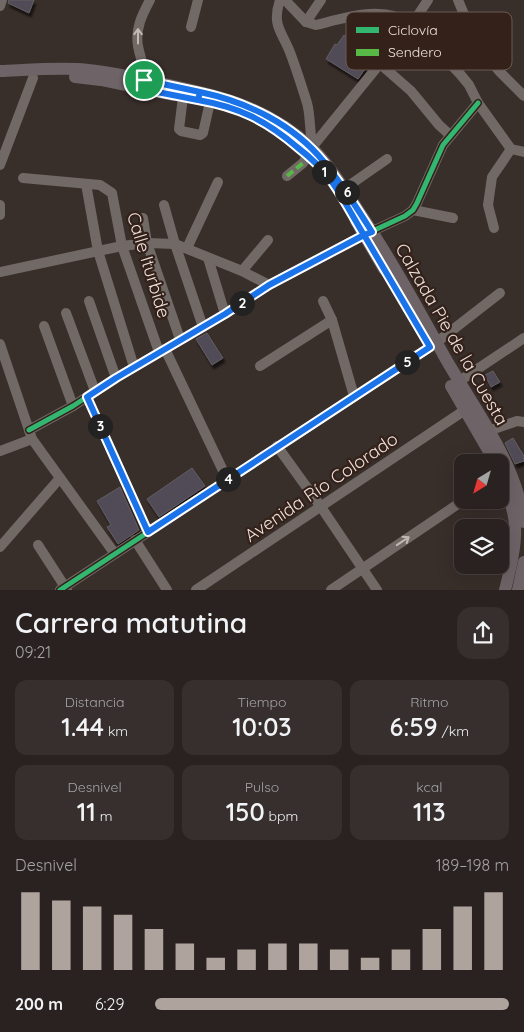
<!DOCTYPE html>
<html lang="es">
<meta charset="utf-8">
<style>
:root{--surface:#2a2220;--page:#362f2d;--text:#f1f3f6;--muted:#a5a4a5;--line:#463f3e;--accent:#afa39e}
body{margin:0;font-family:Quicksand,sans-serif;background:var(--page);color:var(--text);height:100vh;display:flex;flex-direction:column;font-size:19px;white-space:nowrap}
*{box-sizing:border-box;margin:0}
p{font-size:16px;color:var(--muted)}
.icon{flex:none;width:28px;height:28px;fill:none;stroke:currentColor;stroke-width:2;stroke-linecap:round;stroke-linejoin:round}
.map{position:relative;height:590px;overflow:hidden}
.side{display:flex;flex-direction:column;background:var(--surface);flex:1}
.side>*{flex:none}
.needle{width:32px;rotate:217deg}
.controls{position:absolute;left:454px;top:454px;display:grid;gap:10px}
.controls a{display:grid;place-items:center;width:55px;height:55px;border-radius:10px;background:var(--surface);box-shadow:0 5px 20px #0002,0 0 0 1px var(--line);font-size:25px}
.pin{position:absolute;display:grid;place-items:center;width:42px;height:42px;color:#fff;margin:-21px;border:2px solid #fff;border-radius:50%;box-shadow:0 1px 5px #0007}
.km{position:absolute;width:25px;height:25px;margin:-12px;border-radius:50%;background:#222;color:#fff;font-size:14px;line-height:25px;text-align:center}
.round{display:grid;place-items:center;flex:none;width:52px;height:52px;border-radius:15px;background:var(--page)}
.headline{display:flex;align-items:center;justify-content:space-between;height:85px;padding:0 15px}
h1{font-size:28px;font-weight:600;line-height:38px}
.figures{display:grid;grid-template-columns:repeat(3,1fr);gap:8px;height:85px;padding:5px 15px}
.figures div{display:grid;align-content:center;border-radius:12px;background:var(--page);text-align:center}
.figures b{font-size:25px;font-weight:600}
.figures small{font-size:14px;font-weight:400}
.figures p{font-size:14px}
.chart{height:140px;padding:10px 15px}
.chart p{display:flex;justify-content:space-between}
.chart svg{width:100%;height:90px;margin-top:5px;stroke:var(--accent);stroke-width:6}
ul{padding:0 15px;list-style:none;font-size:16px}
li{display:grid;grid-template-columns:80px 60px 1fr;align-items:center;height:38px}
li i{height:12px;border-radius:6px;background:var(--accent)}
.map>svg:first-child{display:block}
.building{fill:#514c58;stroke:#625d60;filter:url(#shadow)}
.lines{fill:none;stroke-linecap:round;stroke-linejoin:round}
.minor{stroke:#716966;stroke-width:10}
.major{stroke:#6e6366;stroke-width:12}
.quiet{stroke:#58b947;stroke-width:4;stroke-dasharray:8 4;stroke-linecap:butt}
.cycleway-casing{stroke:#33211a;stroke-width:8}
.cycleway{stroke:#33b770;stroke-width:5}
.oneway{stroke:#c3b8b3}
.route-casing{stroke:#fff;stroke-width:10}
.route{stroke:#1a73e8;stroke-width:6}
.labels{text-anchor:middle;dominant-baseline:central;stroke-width:4.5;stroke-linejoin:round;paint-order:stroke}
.street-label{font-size:18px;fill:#efe2dd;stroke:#33211a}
.key{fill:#33211a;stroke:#6b5b54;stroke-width:1}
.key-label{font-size:14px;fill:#efe2dd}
</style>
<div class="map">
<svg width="524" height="590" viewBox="0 0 524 590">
<defs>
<filter id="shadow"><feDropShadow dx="2" dy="4" stdDeviation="1" flood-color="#0009"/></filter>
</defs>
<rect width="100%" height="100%" fill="#382e2a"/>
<g class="building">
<polygon points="9,0 34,0 29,13 8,3"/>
<polygon points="344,35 367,52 369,50 373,52 378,45 383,49 371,64 369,63 358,79 326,59 335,44 337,45"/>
<polygon points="207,333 223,358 212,365 196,339"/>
<polygon points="493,371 500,382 491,387 485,375"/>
<polygon points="513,438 524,456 524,461 515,464 505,443"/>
<polygon points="192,468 205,486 159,517 147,499"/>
<polygon points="120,487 139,530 118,544 107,527 111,525 97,501"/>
</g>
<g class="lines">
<g class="minor">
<path d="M280 0C271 27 283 32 291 55 297 71 302 87 307 103 311 117 309 132 313 146"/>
<path d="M285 0 306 22 316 25C348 17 383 5 412 24L460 74 469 85 478 103 511 149 524 152"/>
<polyline points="458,0 477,45 500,72 524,96"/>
<polyline points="0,6 2,0"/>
<polyline points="306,22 321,0"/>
<polyline points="191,27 198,0"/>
<polyline points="379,63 411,91 439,125 450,135"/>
<path d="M143 85C146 68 141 62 138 46 135 29 142 15 150 0"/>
<polyline points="183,97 179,129 181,131 200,135 203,133 210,102"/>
<polyline points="0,165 33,78"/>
<polyline points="287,176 303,163 313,146 412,24 428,0"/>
<polyline points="23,178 100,185 112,193 122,246 159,352"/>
<polyline points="86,184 98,251 134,367"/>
<polyline points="344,189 387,159"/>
<polyline points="0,205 0,215"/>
<polyline points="164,205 175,244 203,327"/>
<polyline points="413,210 453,218"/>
<polyline points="143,218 147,243 180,339"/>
<polyline points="494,228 488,205 492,177 511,149"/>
<polyline points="187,248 218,182"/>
<polyline points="208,258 225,314"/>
<polyline points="242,271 268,240"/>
<polyline points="0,272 122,246 147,243 175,244 242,271 269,285"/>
<polyline points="89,301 116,378"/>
<polyline points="323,301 332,320 354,396"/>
<polyline points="66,313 95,391"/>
<polyline points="44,326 73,406"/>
<polyline points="437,342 500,293"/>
<polyline points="0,344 32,439 115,554"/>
<polyline points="165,349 227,479"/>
<polyline points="260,366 332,320"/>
<polyline points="458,382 524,338"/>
<polyline points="87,397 148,532"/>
<polyline points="29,430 73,406 116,378 225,314 269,285 364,235 405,216 413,210 417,203 443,145 478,103"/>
<polyline points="488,431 517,421 524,422"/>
<polyline points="277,446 321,507 377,590"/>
<polyline points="0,451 32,439"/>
<polyline points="135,540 167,590"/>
<polyline points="38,545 67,590"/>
<polyline points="0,547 60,478"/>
<polyline points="60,590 430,347"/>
<polyline points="196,590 465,410"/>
<polyline points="331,590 464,500"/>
</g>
<g class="major">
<path d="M0 71C25 70 51 68 77 69 103 70 130 77 156 82 217 96 264 104 312 148 331 167 345 190 360 213 390 258 417 307 443 354 473 408 516 460 524 522"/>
<polyline points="75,77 101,80 173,95"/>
<polyline points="356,221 384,269"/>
<polyline points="451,386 495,462"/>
<path d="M500 473C506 488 515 511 515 527 516 547 510 570 505 590"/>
<polyline points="518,590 524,562"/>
</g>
<polyline class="quiet" points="287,176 303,163 308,156"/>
<defs>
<g id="cycleway">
<polyline points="29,430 73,406 116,378 225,314 269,285 364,235 405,216 413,210 417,203 443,145 478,103"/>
<polyline points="60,590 430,347"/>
</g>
</defs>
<use href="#cycleway" class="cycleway-casing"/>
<use href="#cycleway" class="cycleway"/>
</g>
<defs><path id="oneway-shaft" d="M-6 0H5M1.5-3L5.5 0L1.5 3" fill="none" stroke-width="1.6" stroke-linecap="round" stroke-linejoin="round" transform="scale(1.25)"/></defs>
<g class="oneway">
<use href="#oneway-shaft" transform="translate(138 36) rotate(-90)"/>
<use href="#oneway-shaft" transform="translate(403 541) rotate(-34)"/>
</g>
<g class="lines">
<defs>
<path id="route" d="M144 80 200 92 198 100C238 107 266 120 297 147 310 157 322 168 332 182 344 199 353 217 364 235L269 285 225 314 116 378 87 397 148 532 430 347 364 235 372 232C357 208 342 184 324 162 293 124 247 102 200 92L198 100 142 89 144 80"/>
</defs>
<use href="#route" class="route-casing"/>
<use href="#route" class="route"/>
</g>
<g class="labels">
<g class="street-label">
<text transform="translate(149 265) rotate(73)">Calle Iturbide</text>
<text transform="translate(452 334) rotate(60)">Calzada Pie de la Cuesta</text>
<text transform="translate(321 487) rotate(-34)">Avenida Río Colorado</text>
</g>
</g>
<rect x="346" y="12" width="166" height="58" rx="8" class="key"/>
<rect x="356" y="27" width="23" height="6" fill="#33b770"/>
<rect x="356" y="49" width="23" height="7" fill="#58b947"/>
<g class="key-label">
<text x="388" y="35">Ciclovía</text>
<text x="388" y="57">Sendero</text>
</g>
</svg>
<div class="controls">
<a><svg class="needle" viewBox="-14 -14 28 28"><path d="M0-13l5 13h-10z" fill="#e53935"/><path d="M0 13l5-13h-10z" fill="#a5a4a5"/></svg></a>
<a><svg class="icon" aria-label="layers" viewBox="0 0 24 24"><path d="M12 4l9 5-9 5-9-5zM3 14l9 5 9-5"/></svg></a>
</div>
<div class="pin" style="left:144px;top:80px;background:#1e9e55"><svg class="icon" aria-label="arrive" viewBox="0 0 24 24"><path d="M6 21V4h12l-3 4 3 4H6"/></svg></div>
<b class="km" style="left:324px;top:172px">1</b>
<b class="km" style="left:242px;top:303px">2</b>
<b class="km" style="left:100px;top:426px">3</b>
<b class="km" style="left:228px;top:479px">4</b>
<b class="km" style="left:407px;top:362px">5</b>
<b class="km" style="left:347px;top:192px">6</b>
</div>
<section class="side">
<div class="headline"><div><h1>Carrera matutina</h1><p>09:21</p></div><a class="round"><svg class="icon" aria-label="share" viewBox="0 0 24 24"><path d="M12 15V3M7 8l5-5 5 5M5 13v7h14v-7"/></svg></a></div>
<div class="figures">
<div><p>Distancia</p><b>1.44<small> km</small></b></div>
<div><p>Tiempo</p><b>10:03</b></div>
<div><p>Ritmo</p><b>6:59<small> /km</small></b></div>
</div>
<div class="figures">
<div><p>Desnivel</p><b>11<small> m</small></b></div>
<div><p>Pulso</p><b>150<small> bpm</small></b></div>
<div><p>kcal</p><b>113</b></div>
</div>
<div class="chart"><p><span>Desnivel</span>189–198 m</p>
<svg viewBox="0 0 160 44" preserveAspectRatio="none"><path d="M5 44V6M15 44V10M25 44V13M35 44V17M45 44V24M55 44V31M65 44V38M75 44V34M85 44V31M95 44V31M105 44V34M115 44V38M125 44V34M135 44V24M145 44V13M155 44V6"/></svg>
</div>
<ul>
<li><b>200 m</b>6:29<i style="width:100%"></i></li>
</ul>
</section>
